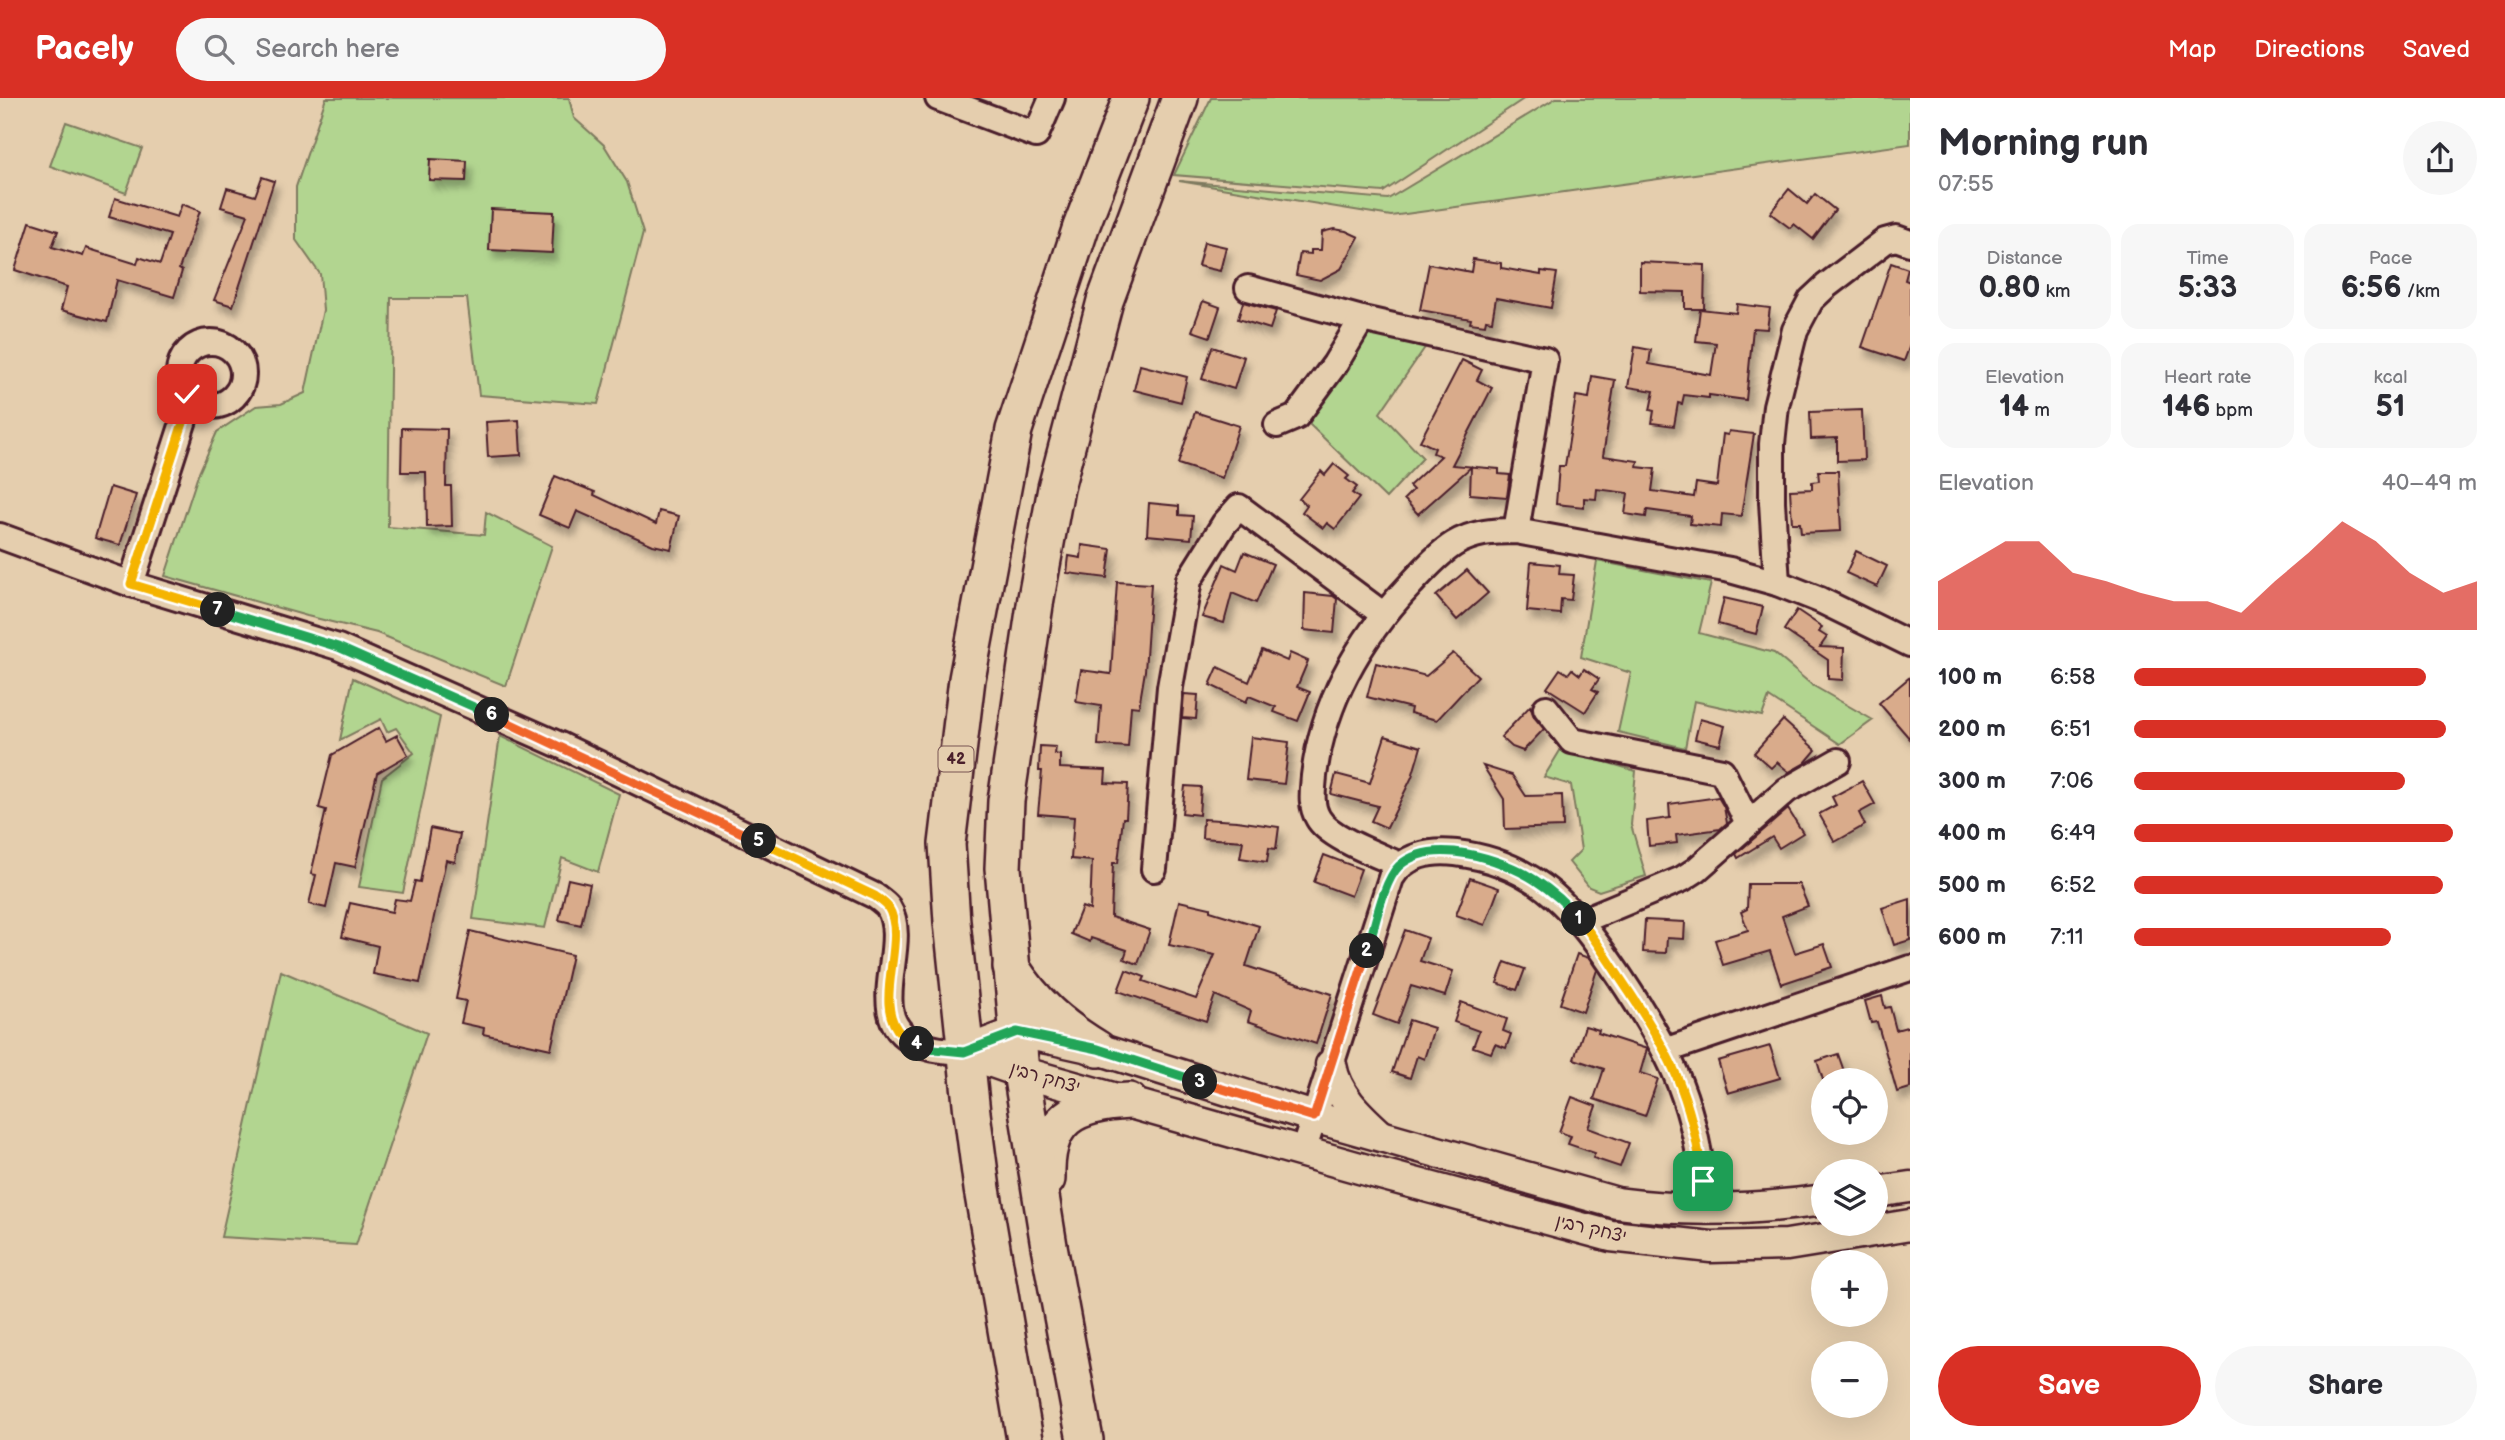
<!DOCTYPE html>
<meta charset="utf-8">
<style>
:root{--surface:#fff;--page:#f7f7f7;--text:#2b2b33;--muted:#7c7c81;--accent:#d93025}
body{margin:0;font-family:"Balsamiq Sans","Playpen Sans Hebrew",sans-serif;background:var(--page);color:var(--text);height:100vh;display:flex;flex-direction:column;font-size:26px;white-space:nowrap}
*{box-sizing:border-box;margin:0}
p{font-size:23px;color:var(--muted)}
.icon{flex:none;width:38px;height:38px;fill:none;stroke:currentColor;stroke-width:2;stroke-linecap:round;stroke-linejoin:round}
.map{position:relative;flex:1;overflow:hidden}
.details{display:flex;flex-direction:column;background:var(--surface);width:595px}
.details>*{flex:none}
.tools{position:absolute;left:1811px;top:970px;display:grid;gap:14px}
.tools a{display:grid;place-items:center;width:77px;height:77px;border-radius:50%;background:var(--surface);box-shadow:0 7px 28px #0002;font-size:35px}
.pin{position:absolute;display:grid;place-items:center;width:60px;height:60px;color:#fff;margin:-30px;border-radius:14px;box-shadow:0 4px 10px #0006}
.km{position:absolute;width:35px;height:35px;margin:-18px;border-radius:50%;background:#222;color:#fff;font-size:19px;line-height:35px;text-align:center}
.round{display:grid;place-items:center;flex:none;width:74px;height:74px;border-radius:37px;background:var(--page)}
.summary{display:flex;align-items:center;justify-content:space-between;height:119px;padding:0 28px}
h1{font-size:38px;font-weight:800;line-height:52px}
.metrics{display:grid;grid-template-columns:repeat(3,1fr);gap:10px;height:119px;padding:7px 28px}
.metrics div{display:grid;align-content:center;border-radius:18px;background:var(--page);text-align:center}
.metrics b{font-size:30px;font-weight:800}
.metrics small{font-size:19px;font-weight:400}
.metrics p{font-size:19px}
.chart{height:196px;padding:14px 28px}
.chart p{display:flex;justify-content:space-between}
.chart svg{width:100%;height:126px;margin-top:7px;fill:var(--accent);opacity:.7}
.action{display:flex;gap:14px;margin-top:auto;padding:14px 28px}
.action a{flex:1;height:80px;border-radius:42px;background:var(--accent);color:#fff;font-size:28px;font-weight:800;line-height:80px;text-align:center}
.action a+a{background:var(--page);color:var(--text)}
ul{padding:0 28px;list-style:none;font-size:23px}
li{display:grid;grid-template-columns:112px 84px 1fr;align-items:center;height:52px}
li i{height:18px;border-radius:9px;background:var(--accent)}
header{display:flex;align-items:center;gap:42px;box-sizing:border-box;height:98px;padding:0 35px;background:var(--accent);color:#fff}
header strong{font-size:33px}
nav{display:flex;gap:38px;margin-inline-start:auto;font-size:24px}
.search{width:490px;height:63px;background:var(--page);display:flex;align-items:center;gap:18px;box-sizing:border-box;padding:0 24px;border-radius:38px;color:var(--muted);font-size:26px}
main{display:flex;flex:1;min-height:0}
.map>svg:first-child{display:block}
.green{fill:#b2d590;stroke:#7e7a5e;stroke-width:2}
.building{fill:#d9ab8b;stroke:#4a1f2b;stroke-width:2;filter:url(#shadow)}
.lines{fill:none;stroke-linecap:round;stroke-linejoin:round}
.minor-casing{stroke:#4a1f2b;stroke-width:30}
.major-casing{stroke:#4a1f2b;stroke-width:35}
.highway-casing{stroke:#4a1f2b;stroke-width:40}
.minor{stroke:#e5ceae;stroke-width:24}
.major{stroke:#e5ceae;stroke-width:30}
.highway{stroke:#e5ceae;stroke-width:35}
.split-1-casing{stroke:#fff;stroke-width:14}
.split-2-casing{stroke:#fff;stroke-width:14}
.split-3-casing{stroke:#fff;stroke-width:14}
.split-4-casing{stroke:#fff;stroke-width:14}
.split-5-casing{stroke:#fff;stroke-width:14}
.split-6-casing{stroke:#fff;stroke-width:14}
.split-7-casing{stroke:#fff;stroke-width:14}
.split-8-casing{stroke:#fff;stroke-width:14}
.split-1{stroke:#f5b400;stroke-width:9}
.split-2{stroke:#22a559;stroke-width:9}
.split-3{stroke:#f0652b;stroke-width:9}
.split-4{stroke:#22a559;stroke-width:9}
.split-5{stroke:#f5b400;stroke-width:9}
.split-6{stroke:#f0652b;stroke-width:9}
.split-7{stroke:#22a559;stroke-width:9}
.split-8{stroke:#f5b400;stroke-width:9}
.labels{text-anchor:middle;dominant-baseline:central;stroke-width:7;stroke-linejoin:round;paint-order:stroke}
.shield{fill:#e5ceae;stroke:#785452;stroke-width:2}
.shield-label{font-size:16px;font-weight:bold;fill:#4a1f2b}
.street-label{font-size:18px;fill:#4a1f2b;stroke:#e5ceae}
</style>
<header>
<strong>Pacely</strong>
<div class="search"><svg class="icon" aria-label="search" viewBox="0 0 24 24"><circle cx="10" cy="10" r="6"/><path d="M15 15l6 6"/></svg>Search here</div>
<nav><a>Map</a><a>Directions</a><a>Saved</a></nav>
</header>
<main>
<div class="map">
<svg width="1910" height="1342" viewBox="0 0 1910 1342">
<defs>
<filter id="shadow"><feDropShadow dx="4.5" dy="8" stdDeviation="3.5" flood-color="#0004"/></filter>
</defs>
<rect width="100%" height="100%" fill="#e5ceae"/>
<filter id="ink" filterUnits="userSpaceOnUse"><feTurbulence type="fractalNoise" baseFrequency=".0143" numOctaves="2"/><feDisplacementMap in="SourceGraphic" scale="14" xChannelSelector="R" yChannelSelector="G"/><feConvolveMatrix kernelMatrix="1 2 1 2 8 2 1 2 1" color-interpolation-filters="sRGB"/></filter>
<g filter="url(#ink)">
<g class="green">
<polygon points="326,0 569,0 574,20 604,47 627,84 643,135 598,306 479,297 467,200 391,200 388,429 484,437 486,414 552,448 506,588 377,535 307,518 165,478 198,377 217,334 256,308 281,306 305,295 323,212 320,176 296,142 296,89"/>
<polygon points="1211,0 1525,0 1383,94 1174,77"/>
<polygon points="1556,0 1910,0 1910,46 1391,118 1179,83 1388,101"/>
<polygon points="66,24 142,50 126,95 50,68"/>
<polygon points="1363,233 1426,248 1380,315 1423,360 1386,400 1306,323"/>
<polygon points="1597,463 1711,485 1699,535 1774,555 1812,587 1873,622 1840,646 1769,599 1762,618 1694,603 1685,650 1618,634 1631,575 1581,559"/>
<polygon points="353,580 440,619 403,795 359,789 382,680 414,655 396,630 387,634 381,621 340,642"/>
<polygon points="500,638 619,696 598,774 562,760 545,830 473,821"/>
<polygon points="1561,651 1636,673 1631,727 1646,778 1599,793 1589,789 1569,764 1581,752 1571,687 1544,679"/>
<polygon points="281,873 427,935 356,1147 221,1139"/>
</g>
<g class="building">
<polygon points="430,61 467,63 466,83 429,82"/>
<polygon points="262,79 274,83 233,208 214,202 248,117 221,109 227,90 255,98"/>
<polygon points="1789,91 1807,106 1815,96 1835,112 1813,141 1794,126 1790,130 1770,115"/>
<polygon points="115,100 177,119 182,106 200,113 179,171 182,173 174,199 117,182 107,224 61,212 67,189 15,172 30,124 58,133 52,149 83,158 86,150 137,166 139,159 160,166 170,137 109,119"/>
<polygon points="491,111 554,114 552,155 489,152"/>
<polygon points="1334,131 1346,133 1359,139 1341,171 1320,182 1296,177 1300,155 1311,156 1311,152 1321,152 1322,134"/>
<polygon points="1204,144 1226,149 1220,173 1198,168"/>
<polygon points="1473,161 1501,165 1501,170 1541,177 1541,173 1557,175 1551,210 1496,200 1492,223 1486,222 1485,227 1470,225 1471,221 1420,212 1429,166 1471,174"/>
<polygon points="1640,164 1705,167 1704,211 1685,211 1685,194 1640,193"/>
<polygon points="1891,165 1908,171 1905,182 1910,184 1910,247 1904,263 1862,249"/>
<polygon points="1203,203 1220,209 1210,239 1192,233"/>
<polygon points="1243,204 1276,213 1270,231 1238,221"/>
<polygon points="1737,206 1770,210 1767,231 1753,230 1746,302 1709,297 1709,300 1684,297 1682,306 1678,305 1674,328 1652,325 1654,313 1650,312 1654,293 1628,289 1635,249 1651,252 1649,266 1711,277 1716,245 1696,243 1700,211 1736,215"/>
<polygon points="1212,249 1244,259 1234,291 1202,281"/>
<polygon points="1462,262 1482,272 1477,282 1492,290 1452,367 1499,371 1499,376 1510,377 1507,399 1470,396 1471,369 1418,416 1404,401 1413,392 1409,388 1441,358 1433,355 1435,350 1420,343"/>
<polygon points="1140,267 1187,279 1181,304 1134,292"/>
<polygon points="1592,278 1615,282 1603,358 1638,363 1637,369 1655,371 1652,393 1694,399 1696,385 1717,388 1723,336 1728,337 1729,333 1754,336 1741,418 1722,416 1721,429 1690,426 1691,418 1647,412 1646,419 1625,416 1628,395 1597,391 1596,401 1584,400 1584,409 1556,406 1559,368 1565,368 1576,298 1589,300"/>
<polygon points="1862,312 1864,362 1837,363 1837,340 1811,341 1810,314"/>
<polygon points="1195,314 1239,328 1222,380 1178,366"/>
<polygon points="519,322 521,357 488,359 486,324"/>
<polygon points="402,330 447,331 446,388 451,388 452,428 427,429 426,374 401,374"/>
<polygon points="1334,366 1349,378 1346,381 1357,389 1352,395 1359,400 1335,431 1327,425 1323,430 1302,414 1307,407 1299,401 1321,373 1325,377"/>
<polygon points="1818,373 1838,373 1841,433 1801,435 1800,425 1792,425 1790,392 1812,391 1812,384 1819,383"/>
<polygon points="555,378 595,394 594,397 656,426 659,413 679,418 671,451 653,447 577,413 570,430 539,417"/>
<polygon points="110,389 136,397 120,447 95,440"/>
<polygon points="1149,405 1179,408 1179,417 1193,418 1191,441 1147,437"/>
<polygon points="1082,447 1111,451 1107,480 1067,475 1069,458 1081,460"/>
<polygon points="1856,453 1887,468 1877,489 1846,475"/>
<polygon points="1244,454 1273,466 1256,505 1232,495 1224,525 1202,519 1224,466 1237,472"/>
<polygon points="1531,464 1560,467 1559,476 1574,477 1571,502 1561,501 1560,516 1527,513"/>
<polygon points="1467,472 1488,495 1457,522 1436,498"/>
<polygon points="1117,484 1151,486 1145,573 1139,609 1131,608 1128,649 1098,647 1101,608 1076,604 1081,572 1111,576"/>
<polygon points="1305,495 1333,498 1337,501 1334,535 1304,532"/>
<polygon points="1724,500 1763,509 1756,536 1718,526"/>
<polygon points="1797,512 1822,529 1819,534 1827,539 1820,549 1844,550 1843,582 1828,581 1828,562 1784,532"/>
<polygon points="1262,552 1287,563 1290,555 1308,563 1297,589 1310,594 1298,623 1274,614 1276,609 1249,598 1246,604 1210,587 1218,569 1249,584"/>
<polygon points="1453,555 1478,578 1437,622 1410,615 1411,610 1367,599 1376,565 1426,578"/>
<polygon points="1560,571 1568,576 1572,571 1580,577 1584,571 1599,581 1592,591 1598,594 1585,614 1547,590"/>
<polygon points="1910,579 1910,641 1879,605"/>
<polygon points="1184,596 1198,597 1196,621 1182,620"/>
<polygon points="1530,608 1534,619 1544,631 1523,653 1512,649 1501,639"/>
<polygon points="1700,621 1725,628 1720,647 1695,641"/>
<polygon points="1783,622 1816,652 1805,665 1789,674 1777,664 1771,670 1754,655"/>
<polygon points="379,630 386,643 397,637 408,657 377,675 355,769 336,765 326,810 309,806 316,777 311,776 326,712 319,710 332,657"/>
<polygon points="1385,638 1421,649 1412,679 1387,730 1371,723 1378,708 1331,696 1336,676 1370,685"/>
<polygon points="1251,639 1289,644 1284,686 1246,682"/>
<polygon points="1040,648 1056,649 1055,656 1060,657 1060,670 1106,672 1105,685 1128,686 1126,720 1123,720 1118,765 1113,765 1111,819 1150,832 1138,866 1124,861 1127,852 1091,840 1090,844 1071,836 1082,809 1090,812 1092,763 1071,761 1074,719 1038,716 1042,673 1039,673"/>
<polygon points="1483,668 1512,677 1526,698 1562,697 1563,729 1505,731 1504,701"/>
<polygon points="1862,683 1875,706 1859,715 1865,727 1835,744 1819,716 1836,707 1832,699"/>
<polygon points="1185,688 1201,689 1199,717 1182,715"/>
<polygon points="1718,699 1724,709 1727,725 1720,731 1676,737 1677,745 1649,748 1647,723 1670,720 1669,706"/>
<polygon points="1788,711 1803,735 1779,750 1772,739 1738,760 1736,756"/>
<polygon points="1203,721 1237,723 1279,729 1276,751 1269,750 1267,764 1240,760 1243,743 1202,740"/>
<polygon points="430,730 460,736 455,764 446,762 420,885 373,876 378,848 342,839 350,805 392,814 395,801 410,803 415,783 420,784"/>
<polygon points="1324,757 1361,771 1351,798 1314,784"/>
<polygon points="1470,780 1499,790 1485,827 1456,817"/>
<polygon points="568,781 590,786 581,827 559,822"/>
<polygon points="1748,786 1799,786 1808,808 1782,818 1795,855 1824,846 1832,869 1781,886 1770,853 1723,867 1715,842 1748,832 1741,814 1747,811"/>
<polygon points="1910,801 1910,842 1894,847 1882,810"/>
<polygon points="1179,803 1210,810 1210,813 1259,828 1246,868 1332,896 1316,946 1248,923 1251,913 1215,897 1206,923 1118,893 1126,872 1145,879 1143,883 1196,901 1215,857 1169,847"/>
<polygon points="1645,822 1685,824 1684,841 1667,840 1666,855 1643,854"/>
<polygon points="1405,832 1428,840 1420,863 1453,873 1445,898 1411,888 1397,926 1373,917"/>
<polygon points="470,833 572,857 551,951 483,936 484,930 461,925 466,903 456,901"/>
<polygon points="1577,856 1589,860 1597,872 1583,914 1560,906"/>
<polygon points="1505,864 1525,871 1517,892 1497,885"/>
<polygon points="1882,898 1885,910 1890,909 1896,932 1910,928 1910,990 1897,994 1877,924 1871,925 1865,903"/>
<polygon points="1461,904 1507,921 1503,933 1511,936 1506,950 1495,946 1491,955 1473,949 1479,933 1454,924"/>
<polygon points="1409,922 1434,930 1424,961 1417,958 1410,980 1392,974"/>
<polygon points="1585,928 1599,932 1598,935 1647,951 1640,975 1658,981 1645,1018 1594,1001 1604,971 1574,961"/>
<polygon points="1770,948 1780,980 1728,995 1718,963"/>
<polygon points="1838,956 1847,982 1823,982 1817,963"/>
<polygon points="1572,999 1596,1008 1588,1030 1629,1045 1620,1069 1593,1060 1595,1055 1568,1046 1571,1038 1559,1034"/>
</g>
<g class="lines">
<defs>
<g id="minor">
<polyline points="938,0 1036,37 1052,0"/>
<polyline points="1248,190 1362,221 1545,262 1516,433"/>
<circle cx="211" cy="276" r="32"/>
<polyline points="1277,327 1296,319 1335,266 1362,221"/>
<path d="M0 438 131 486 338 549 562 648 875 798C879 801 885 805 888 809 912 847 861 920 916 945 931 952 948 953 964 954"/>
<polyline points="1777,485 1772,404 1772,346 1776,308 1795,232 1811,202 1826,188 1885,143 1896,140 1910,145"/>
<polyline points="131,486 191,300"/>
<polyline points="1546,610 1572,643 1722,673 1748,725"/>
<path d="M1400 767C1379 757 1329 740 1318 720 1310 707 1313 691 1314 678 1323 604 1361 539 1411 486 1424 472 1438 456 1454 446 1474 434 1493 433 1516 433L1730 472 1777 485 1820 502 1910 546"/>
<polyline points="1154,771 1170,589 1189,482 1224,426 1239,409 1384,517"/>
<polyline points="1581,823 1682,781 1696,772 1787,692 1838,663"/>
<polyline points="1667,952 1910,870"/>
<path d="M1303 1054 1391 780C1404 757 1431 752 1456 755 1539 765 1576 814 1620 879 1668 951 1692 995 1703 1083"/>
</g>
<g id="major">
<polyline points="964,954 1021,974 1377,1075 1611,1138 1711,1149 1787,1147 1910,1127"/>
<path d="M964 954 1017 934 1053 941 1098 951 1314 1019 1617 1105C1685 1114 1755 1112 1824 1102"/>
<path d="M1331 967C1336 997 1358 1017 1380 1037"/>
<polyline points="1876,1094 1910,1089"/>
</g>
<g id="highway">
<path d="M1011 869C1035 906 1060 928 1098 951"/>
<path d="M1047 1081C1045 1020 1074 1006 1129 1003"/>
<polyline points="1025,1342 982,1091 972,1015 952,824 947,746 967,581 1014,332 1081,129 1131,0"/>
<polyline points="1085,1342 1049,1148 1021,974 1003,770 1006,703 1036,500 1056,390 1105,203 1180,0"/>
</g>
</defs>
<use href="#minor" class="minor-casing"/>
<use href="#major" class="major-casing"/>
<use href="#highway" class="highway-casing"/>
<use href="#minor" class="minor"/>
<use href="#major" class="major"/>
<use href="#highway" class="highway"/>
</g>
</g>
<g class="lines" filter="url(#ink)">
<defs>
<path id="split-1" d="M1579 821C1595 840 1608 862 1622 883 1670 954 1692 997 1703 1083"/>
<path id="split-2" d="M1367 853C1374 832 1383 783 1399 768 1432 738 1503 761 1535 782 1552 793 1567 806 1579 821"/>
<polyline id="split-3" points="1200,984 1314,1019 1367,853"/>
<polyline id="split-4" points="917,946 934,951 964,954 1017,934 1098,951 1200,984"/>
<path id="split-5" d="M759 743 875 798C879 801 885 805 888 809 909 842 870 907 902 937 906 940 912 943 917 946"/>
<polyline id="split-6" points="492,617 759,743"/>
<polyline id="split-7" points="218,512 338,549 492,617"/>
<polyline id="split-8" points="187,296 191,300 131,486 218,512"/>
</defs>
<use href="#split-1" class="split-1-casing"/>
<use href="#split-2" class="split-2-casing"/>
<use href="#split-3" class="split-3-casing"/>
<use href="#split-4" class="split-4-casing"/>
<use href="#split-5" class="split-5-casing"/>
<use href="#split-6" class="split-6-casing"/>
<use href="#split-7" class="split-7-casing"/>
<use href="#split-8" class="split-8-casing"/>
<use href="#split-1" class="split-1"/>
<use href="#split-2" class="split-2"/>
<use href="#split-3" class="split-3"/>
<use href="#split-4" class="split-4"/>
<use href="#split-5" class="split-5"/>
<use href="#split-6" class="split-6"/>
<use href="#split-7" class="split-7"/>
<use href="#split-8" class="split-8"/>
</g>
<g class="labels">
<rect class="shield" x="938.5" y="648.5" width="35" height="25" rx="5"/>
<g class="shield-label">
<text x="956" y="661">42</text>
</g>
<g class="street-label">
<text transform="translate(1045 980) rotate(16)">יצחק רבין</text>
<text transform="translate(1591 1131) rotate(13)">יצחק רבין</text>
</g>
</g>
</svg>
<div class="tools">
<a><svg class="icon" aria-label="locate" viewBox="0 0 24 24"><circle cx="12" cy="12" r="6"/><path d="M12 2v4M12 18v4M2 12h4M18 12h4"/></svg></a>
<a><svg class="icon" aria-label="layers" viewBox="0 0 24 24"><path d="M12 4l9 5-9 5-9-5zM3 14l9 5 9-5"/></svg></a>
<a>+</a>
<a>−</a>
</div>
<div class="pin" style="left:1703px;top:1083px;background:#1e9e55"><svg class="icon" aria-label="arrive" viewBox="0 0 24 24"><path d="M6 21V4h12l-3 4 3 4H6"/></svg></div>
<div class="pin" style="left:187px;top:296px;background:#d93025"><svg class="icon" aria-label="check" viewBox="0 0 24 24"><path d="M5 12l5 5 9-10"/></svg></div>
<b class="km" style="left:1579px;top:821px">1</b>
<b class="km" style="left:1367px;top:853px">2</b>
<b class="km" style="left:1200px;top:984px">3</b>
<b class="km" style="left:917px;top:946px">4</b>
<b class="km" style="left:759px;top:743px">5</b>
<b class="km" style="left:492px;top:617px">6</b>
<b class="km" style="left:218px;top:512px">7</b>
</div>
<section class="details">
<div class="summary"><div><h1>Morning run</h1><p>07:55</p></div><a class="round"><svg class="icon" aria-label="share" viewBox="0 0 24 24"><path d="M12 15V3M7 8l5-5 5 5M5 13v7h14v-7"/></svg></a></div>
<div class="metrics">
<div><p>Distance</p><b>0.80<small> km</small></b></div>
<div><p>Time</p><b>5:33</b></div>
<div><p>Pace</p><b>6:56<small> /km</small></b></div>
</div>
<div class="metrics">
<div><p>Elevation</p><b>14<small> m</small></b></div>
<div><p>Heart rate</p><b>146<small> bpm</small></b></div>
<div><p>kcal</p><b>51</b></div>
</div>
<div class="chart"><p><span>Elevation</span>40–49 m</p>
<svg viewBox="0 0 160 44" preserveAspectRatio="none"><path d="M0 44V27L10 20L20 13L30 13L40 24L50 27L60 31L70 34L80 34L90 38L100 27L110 17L120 6L130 13L140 24L150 31L160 27V44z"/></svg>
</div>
<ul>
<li><b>100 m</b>6:58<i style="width:85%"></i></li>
<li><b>200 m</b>6:51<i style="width:91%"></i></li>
<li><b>300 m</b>7:06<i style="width:79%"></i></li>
<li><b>400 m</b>6:49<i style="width:93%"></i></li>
<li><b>500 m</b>6:52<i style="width:90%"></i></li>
<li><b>600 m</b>7:11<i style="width:75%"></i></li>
</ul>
<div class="action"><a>Save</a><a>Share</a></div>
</section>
</main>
